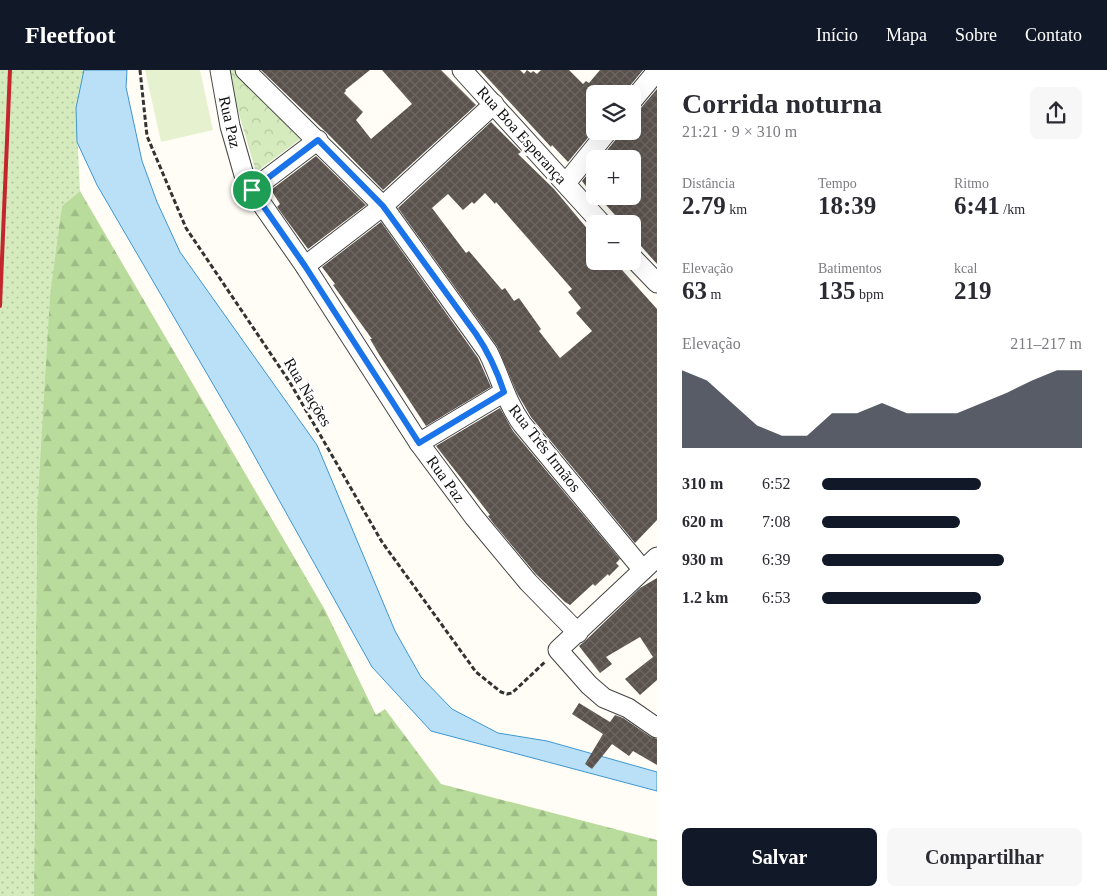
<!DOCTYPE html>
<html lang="pt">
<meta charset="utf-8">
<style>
:root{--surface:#fff;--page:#f7f7f7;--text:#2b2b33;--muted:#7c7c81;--accent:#111827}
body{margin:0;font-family:"Times New Roman",serif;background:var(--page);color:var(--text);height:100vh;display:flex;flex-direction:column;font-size:19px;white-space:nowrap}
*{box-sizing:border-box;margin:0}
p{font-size:16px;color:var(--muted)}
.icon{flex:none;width:28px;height:28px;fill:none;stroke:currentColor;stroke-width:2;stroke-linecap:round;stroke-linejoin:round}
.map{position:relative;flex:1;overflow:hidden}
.drawer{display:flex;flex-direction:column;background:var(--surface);width:450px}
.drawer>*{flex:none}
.tools{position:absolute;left:586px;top:15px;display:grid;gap:10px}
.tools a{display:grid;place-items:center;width:55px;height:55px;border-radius:8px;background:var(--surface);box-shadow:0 5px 20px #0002;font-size:25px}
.pin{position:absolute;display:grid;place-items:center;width:42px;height:42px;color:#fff;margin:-21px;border:2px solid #fff;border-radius:50%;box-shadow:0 1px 5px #0007}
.round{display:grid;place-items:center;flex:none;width:52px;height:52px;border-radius:8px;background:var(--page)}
.head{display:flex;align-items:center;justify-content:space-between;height:85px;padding:0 25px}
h1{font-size:28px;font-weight:700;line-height:38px}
.stats{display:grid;grid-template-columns:repeat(3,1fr);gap:8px;height:85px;padding:5px 25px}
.stats div{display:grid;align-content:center}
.stats b{font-size:25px;font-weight:700}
.stats small{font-size:14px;font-weight:400}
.stats p{font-size:14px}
.chart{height:140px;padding:10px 25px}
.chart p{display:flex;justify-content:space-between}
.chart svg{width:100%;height:90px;margin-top:5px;fill:var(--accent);opacity:.7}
.primary-button{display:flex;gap:10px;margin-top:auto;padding:10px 25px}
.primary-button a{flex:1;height:58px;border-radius:8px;background:var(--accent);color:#fff;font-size:20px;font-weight:700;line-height:58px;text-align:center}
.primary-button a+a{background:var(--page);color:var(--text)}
ul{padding:0 25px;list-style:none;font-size:16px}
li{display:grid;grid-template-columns:80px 60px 1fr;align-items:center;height:38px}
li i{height:12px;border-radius:6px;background:var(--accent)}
header{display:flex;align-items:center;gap:30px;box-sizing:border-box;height:70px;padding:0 25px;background:var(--accent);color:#fff}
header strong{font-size:24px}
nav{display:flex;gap:28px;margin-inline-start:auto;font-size:18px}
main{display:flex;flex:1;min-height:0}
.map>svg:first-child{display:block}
.grass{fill:url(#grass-dots)}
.forest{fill:url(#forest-firs)}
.park{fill:url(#park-crowns)}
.pitch{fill:#e6f2cf}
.water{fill:#b9e0f7;stroke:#3f96cf}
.building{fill:url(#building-cross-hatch);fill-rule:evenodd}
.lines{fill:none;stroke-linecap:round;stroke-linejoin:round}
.minor-casing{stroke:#444;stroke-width:21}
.path{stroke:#333;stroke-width:3;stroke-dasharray:5 2.5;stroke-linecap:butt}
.minor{stroke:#fff;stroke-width:19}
.rail{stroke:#c4262e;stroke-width:4}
.route-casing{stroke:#fff;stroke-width:10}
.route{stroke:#1a73e8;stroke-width:6}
.labels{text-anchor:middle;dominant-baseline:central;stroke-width:5;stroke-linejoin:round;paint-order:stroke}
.street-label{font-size:16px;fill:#111;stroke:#fff}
</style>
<header>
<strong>Fleetfoot</strong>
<nav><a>Início</a><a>Mapa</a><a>Sobre</a><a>Contato</a></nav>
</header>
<main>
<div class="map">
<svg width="657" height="826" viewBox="0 0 657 826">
<defs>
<pattern id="grass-dots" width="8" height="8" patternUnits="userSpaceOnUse" patternTransform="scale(1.25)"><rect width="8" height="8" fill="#d5ebbd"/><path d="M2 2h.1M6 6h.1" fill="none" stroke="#b6c8a1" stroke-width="1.8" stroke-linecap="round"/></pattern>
<pattern id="forest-firs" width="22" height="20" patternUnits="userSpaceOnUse" patternTransform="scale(1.25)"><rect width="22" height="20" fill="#b9dc9c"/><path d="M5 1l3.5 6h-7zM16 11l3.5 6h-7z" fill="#9ebc85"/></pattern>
<pattern id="park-crowns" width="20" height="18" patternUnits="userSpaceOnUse" patternTransform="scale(1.25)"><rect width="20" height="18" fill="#d5ebbd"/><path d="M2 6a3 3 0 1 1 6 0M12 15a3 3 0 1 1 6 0" fill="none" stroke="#b6c8a1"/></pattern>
<pattern id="building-cross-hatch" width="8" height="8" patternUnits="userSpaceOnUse" patternTransform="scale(1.25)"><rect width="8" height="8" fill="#5a524d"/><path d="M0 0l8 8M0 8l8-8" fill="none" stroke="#6d6662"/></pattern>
</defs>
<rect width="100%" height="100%" fill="#fffdf5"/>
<polygon class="grass" points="0,0 84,0 76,38 80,121 62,136 37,445 34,826 0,826"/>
<polygon class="forest" points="80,121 325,540 376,645 385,639 441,714 657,770 657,826 34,826 37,445 50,226 62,136"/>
<polygon class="park" points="226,0 238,0 306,65 256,102"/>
<polygon class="pitch" points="145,0 200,0 213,60 161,72"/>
<polygon class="water" points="84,0 127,0 126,17 142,91 157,132 180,182 317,375 395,561 421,607 452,639 498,663 547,671 657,702 657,721 431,661 372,597 245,369 97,115 77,72 76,38"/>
<g class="building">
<polygon points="261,0 370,0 345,20 346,21 344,23 363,42 356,50 371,69 412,34 382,0 441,0 476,35 383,120 327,63"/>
<polygon points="480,0 520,0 524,4 527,0 531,3 533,1 537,4 541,0 569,0 583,14 586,11 589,13 600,0 643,0 623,24 595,24 595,59 568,92 552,75 551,77"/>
<polygon points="657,19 657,194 632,166 632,154 623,154 598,126 632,126 632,89 600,89 617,68 619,61 632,61 632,42 640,39"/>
<path d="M491 52 521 82 518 84 554 119 595 168V191H614L657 239V450L635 473 531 347 517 323 497 276 398 138ZM485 123 495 134 496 132 572 219 568 222 581 238 576 243 592 261 560 288 539 261 541 259 519 228 514 231 505 218 502 220 469 181 466 183 432 138 448 124 463 140 472 132 474 134Z"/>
<polygon points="316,86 366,135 308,179 277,137 280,134 271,120"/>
<polygon points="595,95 595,112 588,119 582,111"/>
<polygon points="381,152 478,288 491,317 426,356 380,286 370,269 372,269 333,215 335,214 322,197"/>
<polygon points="500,338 513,361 620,489 616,493 619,496 609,506 608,504 595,516 593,514 570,535 565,532 536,504 494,454 488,446 490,445 436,376"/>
<polygon points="657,508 657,610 640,625 625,609 653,587 640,567 606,587 612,594 600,603 579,576 585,571 640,518"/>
<polygon points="579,633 610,652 615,645 623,648 651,667 657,669 657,695 633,681 629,686 612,674 592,699 585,694 603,664 572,644"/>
</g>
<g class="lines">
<defs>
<g id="minor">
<polyline points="220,0 230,56 244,105 252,120 305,196 419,373 474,447 528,512 578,563"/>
<path d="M245 0 383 136 488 282C501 308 505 330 522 354L643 500"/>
<polyline points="462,0 602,154"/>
<polyline points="632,31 657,1"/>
<polyline points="566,113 608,61"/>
<polyline points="252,120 318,70"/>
<polyline points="632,187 657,213"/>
<polyline points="305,196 383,136 494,34"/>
<polyline points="419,373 504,322"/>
<polyline points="657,487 558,580 589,615 604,628 628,638 657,658"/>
</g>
</defs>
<use href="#minor" class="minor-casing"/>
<polyline class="path" points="140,0 147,66 186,158 289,311 382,472 476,602 501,622 507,624 512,623 546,591"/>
<use href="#minor" class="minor"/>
<polyline class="rail" points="0,236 10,0"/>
</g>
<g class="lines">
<defs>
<path id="route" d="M318 70 383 136 476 264C489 283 497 301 504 322L419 373 305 196 252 120Z"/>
</defs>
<use href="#route" class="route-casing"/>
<use href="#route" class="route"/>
</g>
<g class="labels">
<g class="street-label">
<text transform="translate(230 52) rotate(77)">Rua Paz</text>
<text transform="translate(522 65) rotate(48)">Rua Boa Esperança</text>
<text transform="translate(308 322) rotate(59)">Rua Nações</text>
<text transform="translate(545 378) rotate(52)">Rua Três Irmãos</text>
<text transform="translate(446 409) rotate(54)">Rua Paz</text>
</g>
</g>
</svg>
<div class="tools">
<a><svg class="icon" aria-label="layers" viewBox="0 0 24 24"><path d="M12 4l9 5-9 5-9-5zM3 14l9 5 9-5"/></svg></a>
<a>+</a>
<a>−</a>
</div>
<div class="pin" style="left:252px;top:120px;background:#1e9e55"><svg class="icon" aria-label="arrive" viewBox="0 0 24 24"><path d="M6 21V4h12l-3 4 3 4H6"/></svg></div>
</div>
<section class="drawer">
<div class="head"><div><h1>Corrida noturna</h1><p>21:21 · 9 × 310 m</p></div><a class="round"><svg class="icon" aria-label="share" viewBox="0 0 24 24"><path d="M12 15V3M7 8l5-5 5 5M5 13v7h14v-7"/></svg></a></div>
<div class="stats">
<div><p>Distância</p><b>2.79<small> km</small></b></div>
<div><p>Tempo</p><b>18:39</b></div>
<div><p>Ritmo</p><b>6:41<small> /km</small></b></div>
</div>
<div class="stats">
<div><p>Elevação</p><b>63<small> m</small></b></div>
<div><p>Batimentos</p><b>135<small> bpm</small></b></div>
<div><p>kcal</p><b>219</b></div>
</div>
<div class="chart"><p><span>Elevação</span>211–217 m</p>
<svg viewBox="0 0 160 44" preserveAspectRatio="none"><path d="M0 44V6L10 11L20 22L30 33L40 38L50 38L60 27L70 27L80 22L90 27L100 27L110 27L120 22L130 17L140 11L150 6L160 6V44z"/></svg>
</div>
<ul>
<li><b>310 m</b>6:52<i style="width:61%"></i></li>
<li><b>620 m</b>7:08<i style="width:53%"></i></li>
<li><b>930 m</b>6:39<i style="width:70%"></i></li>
<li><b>1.2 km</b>6:53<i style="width:61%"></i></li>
</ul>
<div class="primary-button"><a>Salvar</a><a>Compartilhar</a></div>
</section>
</main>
